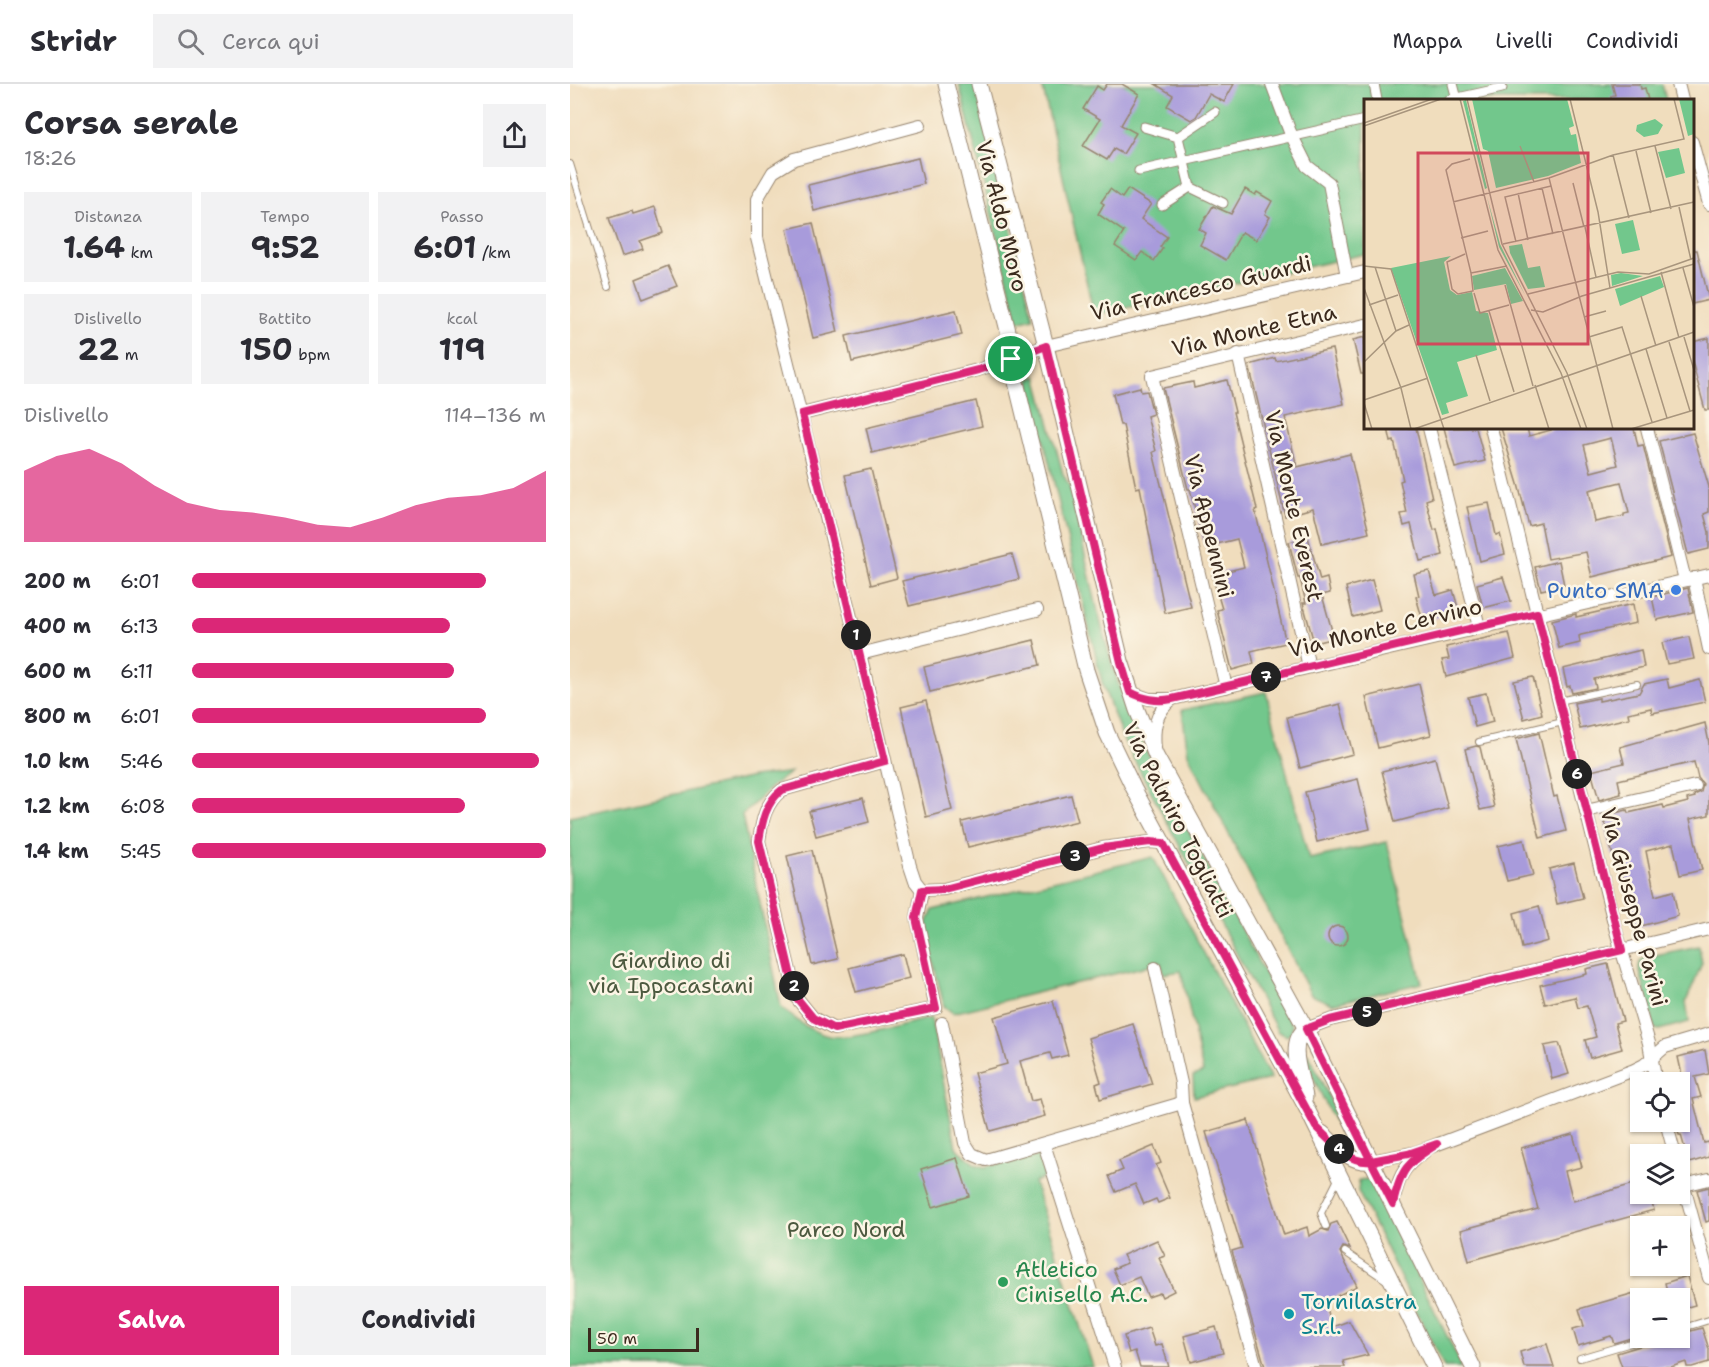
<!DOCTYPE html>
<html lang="it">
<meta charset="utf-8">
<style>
:root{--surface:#fff;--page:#f2f2f3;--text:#2b2b33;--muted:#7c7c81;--line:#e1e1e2;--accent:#db2777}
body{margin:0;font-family:"Shantell Sans",sans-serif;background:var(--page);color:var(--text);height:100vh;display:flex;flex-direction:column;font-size:22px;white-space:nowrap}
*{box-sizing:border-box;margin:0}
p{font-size:20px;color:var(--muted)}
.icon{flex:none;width:33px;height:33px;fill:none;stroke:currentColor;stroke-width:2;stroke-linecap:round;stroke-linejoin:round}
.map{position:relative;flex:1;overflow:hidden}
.drawer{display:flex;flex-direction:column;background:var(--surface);width:570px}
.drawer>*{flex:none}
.tools{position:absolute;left:1060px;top:988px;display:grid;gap:12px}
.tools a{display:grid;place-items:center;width:60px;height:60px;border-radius:0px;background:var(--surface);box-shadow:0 2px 4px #0004;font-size:30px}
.scale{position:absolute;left:18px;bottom:15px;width:111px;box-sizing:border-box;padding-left:6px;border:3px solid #3b2a1e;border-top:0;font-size:16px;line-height:21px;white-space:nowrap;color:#3b2a1e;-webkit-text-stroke:4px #fcf5e5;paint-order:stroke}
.pin{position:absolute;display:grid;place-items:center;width:51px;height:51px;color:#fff;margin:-26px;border:3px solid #fff;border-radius:50%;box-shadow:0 2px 6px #0007}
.km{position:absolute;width:30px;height:30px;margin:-15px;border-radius:50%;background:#222;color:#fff;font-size:16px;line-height:30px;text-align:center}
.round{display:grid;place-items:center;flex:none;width:63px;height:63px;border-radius:0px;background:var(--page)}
.overview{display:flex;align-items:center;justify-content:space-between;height:102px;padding:0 24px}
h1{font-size:33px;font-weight:700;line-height:45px}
.stats{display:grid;grid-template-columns:repeat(3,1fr);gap:9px;height:102px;padding:6px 24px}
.stats div{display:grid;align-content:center;border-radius:0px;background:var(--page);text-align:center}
.stats b{font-size:30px;font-weight:700}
.stats small{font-size:16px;font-weight:400}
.stats p{font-size:16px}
.chart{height:168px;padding:12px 24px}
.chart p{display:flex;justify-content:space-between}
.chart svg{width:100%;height:108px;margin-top:6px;fill:var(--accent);opacity:.7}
.button{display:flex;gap:12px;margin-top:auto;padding:12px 24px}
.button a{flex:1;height:69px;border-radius:0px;background:var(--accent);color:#fff;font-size:24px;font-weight:700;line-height:69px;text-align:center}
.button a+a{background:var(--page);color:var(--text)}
ul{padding:0 24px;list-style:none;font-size:20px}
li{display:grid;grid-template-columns:96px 72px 1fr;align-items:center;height:45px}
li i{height:15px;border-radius:8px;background:var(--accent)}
header{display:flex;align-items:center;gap:36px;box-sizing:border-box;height:84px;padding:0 30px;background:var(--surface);border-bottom:2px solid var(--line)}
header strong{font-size:28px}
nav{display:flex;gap:33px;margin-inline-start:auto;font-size:21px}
.search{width:420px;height:54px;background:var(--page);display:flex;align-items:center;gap:15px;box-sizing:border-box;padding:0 21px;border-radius:0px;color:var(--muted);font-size:22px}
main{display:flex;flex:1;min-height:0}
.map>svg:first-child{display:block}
.green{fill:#72c78c;stroke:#567855;stroke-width:1.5}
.building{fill:#a89bdb;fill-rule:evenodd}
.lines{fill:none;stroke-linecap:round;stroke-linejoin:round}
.service-casing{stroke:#96846e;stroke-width:8}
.pedestrian-casing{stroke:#96846e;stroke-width:11}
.minor-casing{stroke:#96846e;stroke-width:14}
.tertiary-casing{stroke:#96846e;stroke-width:17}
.service{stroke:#fff;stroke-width:6}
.pedestrian{stroke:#fff;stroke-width:9}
.minor{stroke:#fff;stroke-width:12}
.tertiary{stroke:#fff;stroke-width:15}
.route-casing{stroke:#fff;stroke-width:12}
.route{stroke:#db2777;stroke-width:8}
.shop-dot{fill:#3f7fe0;stroke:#fcf5e5;stroke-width:2}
.leisure-dot{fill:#2e9e5b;stroke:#fcf5e5;stroke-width:2}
.culture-dot{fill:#0f9aa8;stroke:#fcf5e5;stroke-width:2}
.labels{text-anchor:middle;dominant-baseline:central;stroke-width:5;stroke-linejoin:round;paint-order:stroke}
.street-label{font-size:22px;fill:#3b2a1e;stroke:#fcf5e5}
.shop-label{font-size:22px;fill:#366cbe;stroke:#fcf5e5;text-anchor:end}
.park-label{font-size:22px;fill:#4c593f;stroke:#fcf5e5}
.leisure-label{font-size:22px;fill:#27864d;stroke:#fcf5e5;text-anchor:start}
.culture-label{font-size:22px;fill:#0d838f;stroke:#fcf5e5;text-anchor:start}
.inset-road{fill:none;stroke:#a8957d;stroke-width:1.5}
.view{fill:#d1495b;fill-opacity:0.15;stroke:#d1495b;stroke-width:3}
.inset-edge{fill:none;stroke:#3b2a1e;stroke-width:3}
</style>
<header>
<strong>Stridr</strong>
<div class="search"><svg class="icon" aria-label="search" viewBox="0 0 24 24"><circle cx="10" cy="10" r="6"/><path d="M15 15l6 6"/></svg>Cerca qui</div>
<nav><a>Mappa</a><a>Livelli</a><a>Condividi</a></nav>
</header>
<main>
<section class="drawer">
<div class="overview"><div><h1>Corsa serale</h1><p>18:26</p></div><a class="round"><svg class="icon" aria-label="share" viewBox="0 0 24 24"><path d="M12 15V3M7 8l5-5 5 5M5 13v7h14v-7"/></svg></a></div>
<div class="stats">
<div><p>Distanza</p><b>1.64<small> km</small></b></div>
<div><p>Tempo</p><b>9:52</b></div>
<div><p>Passo</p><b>6:01<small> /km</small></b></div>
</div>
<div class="stats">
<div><p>Dislivello</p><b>22<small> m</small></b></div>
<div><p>Battito</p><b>150<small> bpm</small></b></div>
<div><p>kcal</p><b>119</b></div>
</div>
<div class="chart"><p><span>Dislivello</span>114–136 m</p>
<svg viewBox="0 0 160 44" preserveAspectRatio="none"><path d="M0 44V15L10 9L20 6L30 12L40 21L50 28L60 31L70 32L80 34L90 37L100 38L110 34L120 29L130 26L140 25L150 22L160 15V44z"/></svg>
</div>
<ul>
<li><b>200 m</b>6:01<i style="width:83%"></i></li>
<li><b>400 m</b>6:13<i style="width:73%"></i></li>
<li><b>600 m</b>6:11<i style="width:74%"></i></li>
<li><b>800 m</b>6:01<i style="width:83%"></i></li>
<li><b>1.0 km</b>5:46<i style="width:98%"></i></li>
<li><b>1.2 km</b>6:08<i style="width:77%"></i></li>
<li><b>1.4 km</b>5:45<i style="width:100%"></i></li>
</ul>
<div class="button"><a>Salva</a><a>Condividi</a></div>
</section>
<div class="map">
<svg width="1139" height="1283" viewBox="0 0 1139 1283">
<rect width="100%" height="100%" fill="#fcf5e5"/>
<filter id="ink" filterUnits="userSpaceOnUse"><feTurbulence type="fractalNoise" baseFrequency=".0167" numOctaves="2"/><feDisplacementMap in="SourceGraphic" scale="12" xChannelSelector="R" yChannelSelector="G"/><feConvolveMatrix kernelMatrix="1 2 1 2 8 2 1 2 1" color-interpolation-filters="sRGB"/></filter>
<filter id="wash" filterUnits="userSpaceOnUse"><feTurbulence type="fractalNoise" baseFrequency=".008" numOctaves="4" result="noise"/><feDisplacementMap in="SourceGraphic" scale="24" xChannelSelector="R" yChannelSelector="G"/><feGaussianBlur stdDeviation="1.35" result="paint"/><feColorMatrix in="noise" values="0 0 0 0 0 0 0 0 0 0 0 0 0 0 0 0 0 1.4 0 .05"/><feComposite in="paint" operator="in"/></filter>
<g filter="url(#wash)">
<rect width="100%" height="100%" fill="#f0ddbd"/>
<g class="green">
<polygon points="389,0 406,0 463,234 448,238"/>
<polygon points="472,0 1092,0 1096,16 795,16 795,170 524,231"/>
<path d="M467 292 493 390 500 403C519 485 533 570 566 647L722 941V948L717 952 708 948 553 655 533 602 459 295Z"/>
<polygon points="696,608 739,775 817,758 852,899 762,920 741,911 618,670 612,626"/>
<path d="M221 688 201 703 172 731 211 923C225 935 240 948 259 952 281 956 338 939 361 934L386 1063 405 1080 415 1083 468 1072 475 1093 464 1098 523 1283H0V733L183 693Z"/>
<polygon points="583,773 701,995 624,1013 623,992 633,988 611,887 594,890 590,877 573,883 383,929 374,922 355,844 363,826"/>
<polygon points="1129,862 1132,879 1116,918 1119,938 1089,946 1085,945 1069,884 1070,878 1076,873"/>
<polygon points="737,970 739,971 784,1065 779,1064 769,1048 736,978"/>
<polygon points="797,1095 803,1100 892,1283 874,1283 788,1107 789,1096"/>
</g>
<g id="blocks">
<g class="building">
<polygon points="537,0 552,0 569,10 551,41 566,49 553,70 544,65 537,76 513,62 530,35 513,25 527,2 533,6"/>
<polygon points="585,0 664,0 654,18 639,10 626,33 621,36 597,22 603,11"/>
<polygon points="1042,0 1070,0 1071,5 1075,4 1078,16 1041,16 1041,12 1045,11"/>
<polygon points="348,74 354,100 244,127 238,101"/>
<polygon points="540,105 552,114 558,105 581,120 571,135 597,153 590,163 593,164 584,177 572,168 566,176 545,162 554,148 528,130 534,120 531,118"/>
<polygon points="675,105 685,111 687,108 702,117 695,130 700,133 686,156 672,148 656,176 630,161 636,149 629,145 643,122 661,130"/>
<polygon points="85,123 93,149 70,157 73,165 52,172 39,134 62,127 63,130"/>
<polygon points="243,139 268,248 243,254 217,145"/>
<polygon points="1122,166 1127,166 1139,216 1122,220"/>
<polygon points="98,182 107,202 73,215 66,195"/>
<polygon points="386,226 392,251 282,278 276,252"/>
<polygon points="795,253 795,290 791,290 783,256"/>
<polygon points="1139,254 1139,326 1135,326 1122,277 1122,258"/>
<polygon points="762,265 774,320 715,333 727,383 780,370 799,449 752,460 743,424 715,432 679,281 705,274 706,277"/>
<polygon points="657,296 665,328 663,328 687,425 685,426 716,559 681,567 684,580 662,586 647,526 652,525 642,491 674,483 667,455 635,463 620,405 618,405 593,304 623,298 624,304"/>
<polygon points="570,303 571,308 577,307 583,330 577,332 586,367 583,368 621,523 595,529 570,403 566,404 553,341 550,341 543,310"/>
<polygon points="406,317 412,342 302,369 296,344"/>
<polygon points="818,344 846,344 862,414 856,416 864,446 867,445 873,471 850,477 841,440 834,442 831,430 837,429 830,397 833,396 824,357 821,358"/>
<polygon points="874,344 906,344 915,377 885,384"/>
<path d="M931 344H957L959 352 981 346 980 344H1064L1068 362 1073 361 1101 473 1022 493 1016 468 978 475 971 439 959 442 948 400ZM1041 354 1048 381 1021 388 1014 361ZM1051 398 1059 429 1054 430V432L1025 438 1019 406Z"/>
<polygon points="1123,349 1139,403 1139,428 1134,430 1139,448 1139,465 1118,470 1089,357"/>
<polygon points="301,385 327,494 301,501 275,391"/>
<polygon points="919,419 926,451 930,450 935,470 910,477 897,423"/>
<polygon points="738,453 750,496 757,494 760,509 752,511 764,554 744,559 733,519 736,519 730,494 728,494 719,458"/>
<polygon points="442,470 449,495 339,522 332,497"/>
<polygon points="989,477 994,501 971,506 965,483"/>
<polygon points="859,487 866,511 883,506 889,527 853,537 846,513 849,512 844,490"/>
<polygon points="933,493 941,517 913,524 907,500"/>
<polygon points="802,496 810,526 783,533 776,503"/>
<polygon points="1118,504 1123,528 1087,536 1082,513"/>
<polygon points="1063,520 1066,539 1011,551 1009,552 1010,559 989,564 982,536 1006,530 1006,533"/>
<polygon points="939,549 945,574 876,593 872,576 879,575 876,563"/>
<polygon points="1119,553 1124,575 1097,580 1092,559"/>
<polygon points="464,556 470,581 360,608 354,583"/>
<polygon points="1071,566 1074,583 1024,595 1026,604 1002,609 1000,602 997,603 993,585"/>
<polygon points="963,593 972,630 954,635 944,597"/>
<polygon points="1097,595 1099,604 1130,596 1135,618 1082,629 1081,624 1058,629 1059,634 1010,645 1004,619 1029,614 1029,617 1069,609 1074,600"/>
<polygon points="849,600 861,651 808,664 796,613"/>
<polygon points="916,609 923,638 905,643 898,613"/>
<polygon points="356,617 382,726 356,733 331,623"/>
<polygon points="770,620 783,670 730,684 717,633"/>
<polygon points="1135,639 1139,659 1139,731 1120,735 1132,786 1110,791 1103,760 1076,767 1085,812 1103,807 1108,832 1064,844 1056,806 1046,771 1043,772 1033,732 1057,726 1058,729 1093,721 1094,724 1118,718 1117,715 1125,713 1124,711 1131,708 1133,700 1128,694 1124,678 1048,696 1051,710 1029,716 1021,687 1054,679 1050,663"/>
<polygon points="969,649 984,713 987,712 996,747 970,754 946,655"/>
<polygon points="906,662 910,663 924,723 910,726 895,665"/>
<polygon points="865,674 878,724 825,738 812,687"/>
<polygon points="788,695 800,745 747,758 735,708"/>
<polygon points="501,711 508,737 398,763 392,738"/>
<polygon points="293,714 299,738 246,752 239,727"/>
<polygon points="954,756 963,791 937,797 928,762"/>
<polygon points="242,766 268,875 242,881 217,772"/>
<polygon points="1004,779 1013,814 987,820 979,785"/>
<polygon points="969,822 978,857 952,864 944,829"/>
<circle cx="768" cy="852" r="10"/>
<polygon points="333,870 339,894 286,908 279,884"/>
<polygon points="1038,880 1053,937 1045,939 1052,965 1020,974 1015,956 1026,953 1017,922 1008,924 1005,913 975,920 970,901 1017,890 1016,885"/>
<polygon points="483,917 498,971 482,975 480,969 450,977 461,1017 470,1015 475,1032 420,1047 404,989 437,980 424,933"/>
<polygon points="563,940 582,1000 530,1015 526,1000 531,998 518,954"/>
<polygon points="989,959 999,990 982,995 974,962"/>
<polygon points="1135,966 1139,990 1125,993 1131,1013 1123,1015 1134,1059 1139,1058 1139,1073 1119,1079 1111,1051 1109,1051 1105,1038 1110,1038 1110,991 1112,991 1108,973"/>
<polygon points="678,1036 714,1151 737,1143 739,1152 752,1145 758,1147 761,1140 767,1138 780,1165 773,1163 770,1168 787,1202 755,1218 762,1243 779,1237 798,1271 773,1277 775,1283 695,1283 662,1167 672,1164 636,1048"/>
<polygon points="1003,1050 1012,1083 995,1087 1003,1117 1071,1098 1071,1110 1080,1110 1084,1126 899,1177 891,1146 968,1125 951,1064"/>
<polygon points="584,1062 591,1079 586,1081 600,1114 588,1119 586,1115 574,1120 565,1100 546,1108 539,1092 553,1086 549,1077"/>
<polygon points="387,1074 399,1112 363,1123 351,1085"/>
<polygon points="1139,1103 1139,1137 1136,1138 1127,1106"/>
<polygon points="587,1156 595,1172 589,1174 604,1207 592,1213 590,1209 578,1213 569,1193 550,1201 543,1185 557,1179 553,1171"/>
<polygon points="1117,1192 1125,1221 1110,1225 1110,1215 1099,1215 1095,1199"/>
<polygon points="1068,1208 1071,1217 1071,1251 1044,1259 1041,1252 1008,1262 1003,1245 1014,1242 1009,1225"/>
<polygon points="646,1243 653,1269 621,1278 614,1252"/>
<polygon points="579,1244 585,1262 592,1260 599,1283 570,1283 565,1267 559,1269 554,1252"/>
<polygon points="1132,1244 1139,1265 1139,1278 1122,1283 1117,1283 1116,1278 1101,1283 1052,1283 1047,1269 1093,1255 1110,1254 1110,1250"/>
<polygon points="977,1260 984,1283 954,1283 950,1268"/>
</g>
</g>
</g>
<g filter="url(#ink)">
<use href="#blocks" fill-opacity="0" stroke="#96846e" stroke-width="1.5"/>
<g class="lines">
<defs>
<g id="service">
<polyline points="0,80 38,203"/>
<polyline points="989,617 1067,600"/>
<polyline points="909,658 993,638"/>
<polyline points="756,1142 751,1129 768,1095"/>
<polyline points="775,1168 816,1196"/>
<polyline points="1110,1245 1139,1236"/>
<polyline points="1010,1274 1078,1254"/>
</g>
<g id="pedestrian">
<polyline points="804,0 807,16"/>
<polyline points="883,0 887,15"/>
<polyline points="879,16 932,4"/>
<polyline points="574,43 608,53 620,103 592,121"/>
<polyline points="608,53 645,28"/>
<polyline points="569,87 795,36"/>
<polyline points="620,103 653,119"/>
</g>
<g id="minor">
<polyline points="702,0 720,48 737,82 759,99 777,192"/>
<polyline points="1108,0 1112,16"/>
<polyline points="350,41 224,75 203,88 187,115 187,154 290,570 340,782 345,797 352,806"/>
<polyline points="1122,58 1139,120"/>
<polyline points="668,270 739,583"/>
<polyline points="232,330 408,286 476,262 795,188"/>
<polyline points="859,344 909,543"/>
<polyline points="921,344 1046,847 1079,959 1086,999"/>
<polyline points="1077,344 1115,496"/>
<polyline points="1124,494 1139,565"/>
<polyline points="290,570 467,526"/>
<polyline points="656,603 582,292 795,241"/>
<polyline points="560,608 579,615 602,615 1139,491"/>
<path d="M585 665C583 644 585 629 602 615"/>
<path d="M315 677 212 706C195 719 192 737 189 757L226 913 243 934 264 945 366 924 347 834 352 806"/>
<polyline points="1016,727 1125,702"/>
<polyline points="352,806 374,805 533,764 580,758 593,759"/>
<polyline points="585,884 611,999 612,1019 686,1283"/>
<polyline points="372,939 395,1059 402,1070 416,1076 612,1019"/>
<polyline points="736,945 760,936 1139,845"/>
<polyline points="1096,1038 1105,1071"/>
<polyline points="474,1060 545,1283"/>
<polyline points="801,1077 847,1068 1064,986 1074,981 1095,963 1139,950"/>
<polyline points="1110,1088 1139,1194"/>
<polyline points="1114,1101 1139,1095"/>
<path d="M823 1120C828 1095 832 1083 854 1068"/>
</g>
<g id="tertiary">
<polyline points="376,0 439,251 445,294 516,586 537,649 564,705 737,1025 864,1283"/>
<polyline points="409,0 476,262 551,577 567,626 586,672 736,945 903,1283"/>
<path d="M735 1013C732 993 716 959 736 945"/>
<path d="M752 1049C767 1062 780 1080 801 1077"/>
</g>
</defs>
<use href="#service" class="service-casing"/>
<use href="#pedestrian" class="pedestrian-casing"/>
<use href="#minor" class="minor-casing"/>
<use href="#tertiary" class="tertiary-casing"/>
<use href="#service" class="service"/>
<use href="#pedestrian" class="pedestrian"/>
<use href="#minor" class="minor"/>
<use href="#tertiary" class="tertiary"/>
</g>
</g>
<g class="lines" filter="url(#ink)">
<defs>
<path id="route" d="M441 275 408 286 232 330 315 677 212 706C195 719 192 738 189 757L226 913 243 934 264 945 366 924 346 834 352 806 374 805 533 764 580 758 593 759 746 1043C761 1057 778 1080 801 1077L823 1120C831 1084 837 1079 867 1060L838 1070 801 1077 736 945 760 936 1052 866 967 529 602 615C586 618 574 615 560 608L551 578 476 262 441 275"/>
</defs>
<use href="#route" class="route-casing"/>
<use href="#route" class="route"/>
</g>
<circle class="shop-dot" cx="1106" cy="506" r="6"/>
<circle class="leisure-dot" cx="433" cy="1198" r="6"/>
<circle class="culture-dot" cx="719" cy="1230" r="6"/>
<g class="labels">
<g class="street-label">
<text transform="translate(432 132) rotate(76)">Via Aldo Moro</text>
<text transform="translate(631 204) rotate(-13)">Via Francesco Guardi</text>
<text transform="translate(684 246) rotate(-13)">Via Monte Etna</text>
<text transform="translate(724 422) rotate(77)">Via Monte Everest</text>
<text transform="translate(639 442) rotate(76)">Via Appennini</text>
<text transform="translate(815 544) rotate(-13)">Via Monte Cervino</text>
<text transform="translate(608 736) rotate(63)">Via Palmiro Togliatti</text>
<text transform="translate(1064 823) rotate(75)">Via Giuseppe Parini</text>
</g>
<g class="shop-label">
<text x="1094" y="506">Punto SMA</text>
</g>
<g class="park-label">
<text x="101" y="876">Giardino di<tspan x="101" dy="25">via Ippocastani</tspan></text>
<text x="276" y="1145">Parco Nord</text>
</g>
<g class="leisure-label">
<text x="445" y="1185">Atletico<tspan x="445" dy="25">Cinisello A.C.</tspan></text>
</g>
<g class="culture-label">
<text x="731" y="1217">Tornilastra<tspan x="731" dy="25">S.r.l.</tspan></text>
</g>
</g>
<g transform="translate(794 15)">
<rect width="330" height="330" fill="#f0ddbd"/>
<path d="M108 0H203L210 27 205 29 207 36 212 35 217 64 184 77 132 89 124 52 119 50ZM315 0H330V35L324 37ZM102 1 123 89 121 90 99 2ZM291 20 299 26 294 35 280 38 272 32 273 26ZM315 49 321 74 302 79 294 53ZM123 98 136 145 161 196 135 148ZM269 121 276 151 258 155 251 125ZM158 145 164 169 176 167 181 188 164 190 146 154 145 147ZM87 157 80 163 86 191 93 196 108 193 112 212 124 214 133 251 93 263 104 297 82 304 85 314 78 316 27 169ZM141 169 159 202 147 205 142 185 110 191 108 177ZM257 174 279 177 248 187 247 176ZM296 177 300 188 256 207 251 190Z" fill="#72c78c"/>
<path class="inset-road" d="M96 0 134 151 197 274 217 330M103 0 138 145 203 274 223 330M206 0 234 113 246 189M0 24 68 0M0 27 77 0M156 47 170 83M291 47 307 110M272 52 287 114M249 56 265 119M185 79 249 330M209 84 220 128M178 89 189 135M154 94 164 141M89 103 185 79 249 56 320 40 310 0M315 108 327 161M221 128 232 178M97 139 124 132M152 143 141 98 187 87M139 145 330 103M101 155 83 163 88 190 94 195 109 192 107 174 82 71 88 65 106 60M0 167 27 170 80 330M11 168 32 232M319 169 330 208M297 173 315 239M107 174 143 167M141 186 169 287M0 189 37 289 47 330M110 194 116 214 145 206M164 195 254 173 285 175 330 159M277 197 292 247M5 206 34 196M167 211 179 213 218 197 330 165M125 212 150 293M220 218 242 212M225 238 258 228 288 323M320 238 330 271M305 243 326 312M282 250 303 319M112 256 126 302M0 263 32 232 45 226M171 286 185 330M0 301 64 279M0 304 8 330M50 330 330 233M267 330 330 311"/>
<path class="view" d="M54 54H224V245H54Z"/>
<rect width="330" height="330" class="inset-edge"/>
</g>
</svg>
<div class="tools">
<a><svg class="icon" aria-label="locate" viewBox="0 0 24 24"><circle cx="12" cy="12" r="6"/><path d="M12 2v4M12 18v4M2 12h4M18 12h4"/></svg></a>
<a><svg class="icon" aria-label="layers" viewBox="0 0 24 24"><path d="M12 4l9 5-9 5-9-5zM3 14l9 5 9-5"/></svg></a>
<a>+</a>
<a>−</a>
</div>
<div class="scale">50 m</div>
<div class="pin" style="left:441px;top:275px;background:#1e9e55"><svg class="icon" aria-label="arrive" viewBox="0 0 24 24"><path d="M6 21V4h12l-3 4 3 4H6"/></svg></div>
<b class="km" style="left:286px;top:551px">1</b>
<b class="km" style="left:224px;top:902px">2</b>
<b class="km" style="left:505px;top:772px">3</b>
<b class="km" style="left:769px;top:1065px">4</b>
<b class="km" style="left:797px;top:928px">5</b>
<b class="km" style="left:1007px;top:690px">6</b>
<b class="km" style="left:696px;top:593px">7</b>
</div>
</main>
